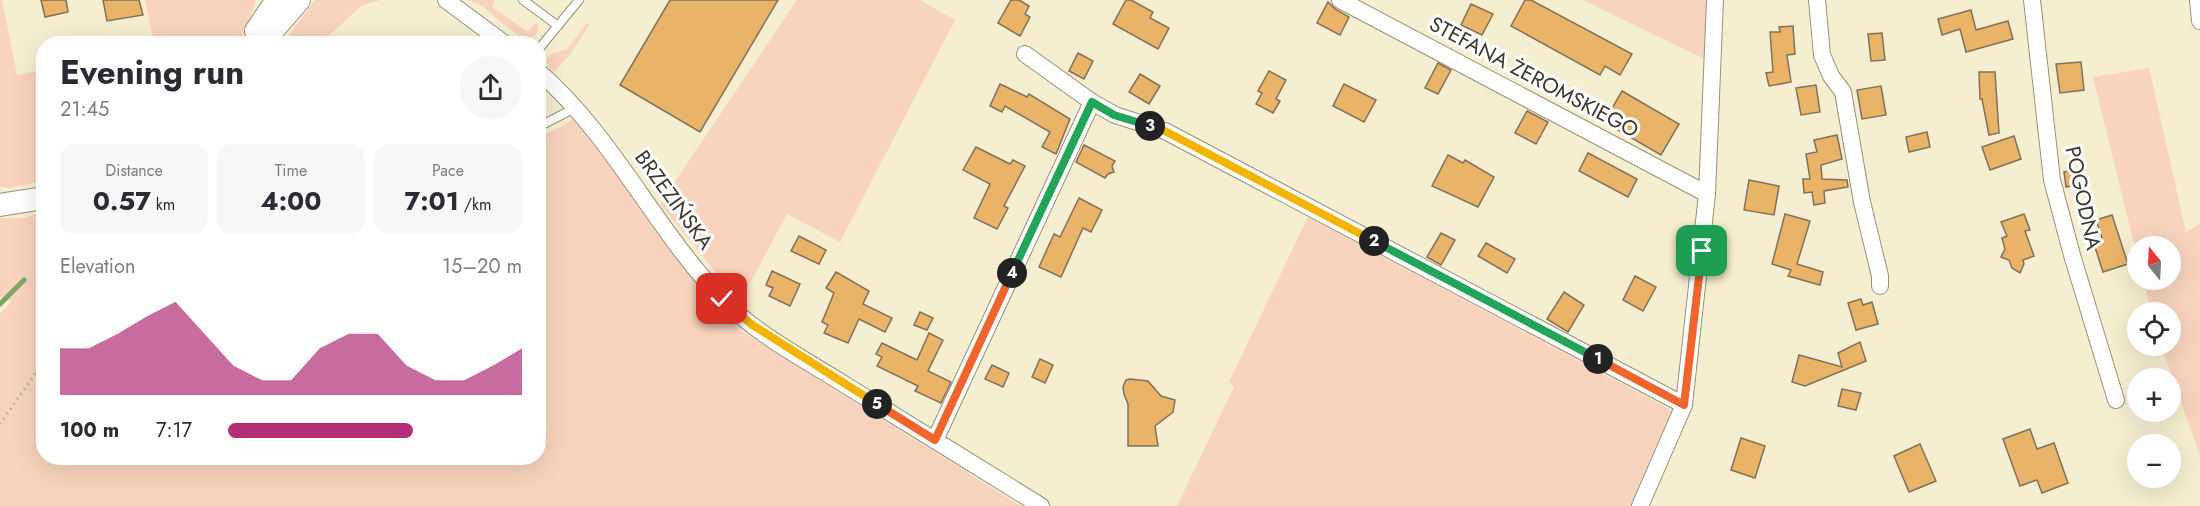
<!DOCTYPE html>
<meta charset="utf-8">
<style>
:root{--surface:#fff;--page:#f7f7f7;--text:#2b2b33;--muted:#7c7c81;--accent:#b22f78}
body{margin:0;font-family:Jost,sans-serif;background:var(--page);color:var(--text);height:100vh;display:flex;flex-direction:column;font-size:22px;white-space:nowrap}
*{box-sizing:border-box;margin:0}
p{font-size:20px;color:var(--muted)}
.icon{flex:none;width:33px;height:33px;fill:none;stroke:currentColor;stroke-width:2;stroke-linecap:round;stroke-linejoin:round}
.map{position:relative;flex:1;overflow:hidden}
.side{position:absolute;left:36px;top:36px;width:510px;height:429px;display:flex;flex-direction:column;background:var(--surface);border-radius:24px;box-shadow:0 6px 24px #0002}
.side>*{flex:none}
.needle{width:39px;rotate:342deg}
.tools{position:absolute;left:2127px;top:236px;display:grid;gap:12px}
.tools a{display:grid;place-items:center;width:54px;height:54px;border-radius:50%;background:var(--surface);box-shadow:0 6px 24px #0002;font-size:30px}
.pin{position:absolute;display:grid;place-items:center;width:51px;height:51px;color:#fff;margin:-26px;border-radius:12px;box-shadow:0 3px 9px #0006}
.km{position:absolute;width:30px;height:30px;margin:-15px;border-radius:50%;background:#222;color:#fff;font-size:16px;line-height:30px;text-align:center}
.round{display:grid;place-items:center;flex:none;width:63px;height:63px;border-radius:32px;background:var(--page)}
.overview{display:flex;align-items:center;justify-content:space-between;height:102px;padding:0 24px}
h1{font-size:33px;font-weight:700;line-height:45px}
.stats{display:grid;grid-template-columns:repeat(3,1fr);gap:9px;height:102px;padding:6px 24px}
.stats div{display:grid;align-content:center;border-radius:15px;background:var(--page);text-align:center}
.stats b{font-size:26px;font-weight:700}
.stats small{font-size:16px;font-weight:400}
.stats p{font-size:16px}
.chart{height:168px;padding:12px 24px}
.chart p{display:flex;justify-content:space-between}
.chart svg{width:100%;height:108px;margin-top:6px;fill:var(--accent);opacity:.7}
ul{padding:0 24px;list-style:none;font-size:20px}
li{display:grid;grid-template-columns:96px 72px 1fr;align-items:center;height:45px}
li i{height:15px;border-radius:8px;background:var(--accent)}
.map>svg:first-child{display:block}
.green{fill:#f8d3bd}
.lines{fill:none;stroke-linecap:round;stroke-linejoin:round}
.stream{stroke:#79a963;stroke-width:5}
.building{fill:#e9b368;stroke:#82715a;stroke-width:1.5}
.service-casing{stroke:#999277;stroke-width:10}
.minor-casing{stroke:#999277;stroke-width:18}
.secondary-casing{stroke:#999277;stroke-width:24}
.path{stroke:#b7b19a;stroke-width:3;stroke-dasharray:1.5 4.5;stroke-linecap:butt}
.service{stroke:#fff;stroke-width:8}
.minor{stroke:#fff;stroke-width:16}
.secondary{stroke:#fff;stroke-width:22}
.split-1-casing{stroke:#fff;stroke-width:12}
.split-2-casing{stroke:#fff;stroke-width:12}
.split-3-casing{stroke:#fff;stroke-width:12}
.split-4-casing{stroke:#fff;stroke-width:12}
.split-5-casing{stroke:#fff;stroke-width:12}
.split-6-casing{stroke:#fff;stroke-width:12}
.split-1{stroke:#f0652b;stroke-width:8}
.split-2{stroke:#22a559;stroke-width:8}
.split-3{stroke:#f5b400;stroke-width:8}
.split-4{stroke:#22a559;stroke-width:8}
.split-5{stroke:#f0652b;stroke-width:8}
.split-6{stroke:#f5b400;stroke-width:8}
.labels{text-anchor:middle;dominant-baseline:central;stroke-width:6;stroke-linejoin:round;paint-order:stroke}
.street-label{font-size:21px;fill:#3c392e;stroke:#fff}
</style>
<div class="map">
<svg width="2200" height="506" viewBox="0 0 2200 506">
<rect width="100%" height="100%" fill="#f6eed1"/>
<g class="green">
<polygon points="0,0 2,0 17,75 44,70 43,181 9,188 0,187"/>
<polygon points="145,0 256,0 244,35 237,44 154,43"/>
<polygon points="315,0 380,0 361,6 321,43 283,43"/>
<path d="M468 0H495L492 7 528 32 536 22C543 33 532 40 521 38L482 6Z"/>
<polygon points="797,0 920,0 955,20 840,242 787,214 740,302 660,204"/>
<polygon points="1583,0 1713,0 1708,61"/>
<path d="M587 23 590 24 571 53 554 72C534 55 557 53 567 49Z"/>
<polygon points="2149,68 2186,232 2200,224 2200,456 2161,345 2170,345 2170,312 2151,312 2143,279 2170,279 2170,246 2138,246 2137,256 2093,77"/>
<polygon points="574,118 691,273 738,329 1021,506 0,506 0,314 12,301 0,297 0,218 24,218 43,212 44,458 538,458 539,137 563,126"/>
<polygon points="1308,217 1675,412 1632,506 1177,506 1234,387 1229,382"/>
</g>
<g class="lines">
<polyline class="stream" points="0,304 24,280"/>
</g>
<g class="building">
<polygon points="41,0 66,0 68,12 45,17"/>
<polygon points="103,0 139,0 143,15 107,21"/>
<polygon points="670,0 778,0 700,132 620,85"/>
<polygon points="1011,0 1019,0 1029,6 1025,14 1030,17 1020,36 998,23"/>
<polygon points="1126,0 1131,0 1153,12 1150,18 1169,28 1158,49 1113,24"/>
<polygon points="1525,0 1531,0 1632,54 1620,75 1605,66 1600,75 1511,26"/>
<polygon points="1328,2 1335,9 1349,17 1340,35 1317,23"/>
<polygon points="1471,4 1493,14 1482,35 1461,25"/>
<polygon points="1971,10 1976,30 2008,21 2013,39 1966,52 1960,29 1942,35 1938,19"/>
<polygon points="1793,26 1795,54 1787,55 1791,82 1769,86 1766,73 1773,72 1770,32 1780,32 1779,27"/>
<polygon points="1882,33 1885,60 1871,61 1868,34"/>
<polygon points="1078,53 1093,61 1084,79 1069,71"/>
<polygon points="2081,62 2084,90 2060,93 2056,64"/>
<polygon points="1438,63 1451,70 1438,94 1425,88"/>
<polygon points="1269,71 1286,80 1276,99 1280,101 1273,113 1256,104 1262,93 1258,91"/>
<polygon points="1979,72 1995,72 1999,133 1989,135 1982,99 1980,99"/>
<polygon points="1140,74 1160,86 1149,104 1129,92"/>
<polygon points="1000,84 1027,97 1029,94 1070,119 1056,154 1042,147 1050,132 1005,106 1002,112 990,106"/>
<polygon points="1344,84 1376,100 1364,122 1333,106"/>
<polygon points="1816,85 1820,112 1801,115 1796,88"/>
<polygon points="1881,86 1886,115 1862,119 1857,90"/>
<polygon points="1622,91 1679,124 1661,155 1604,122"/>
<polygon points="1527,111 1548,122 1536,144 1515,133"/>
<polygon points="1927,132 1930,147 1909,152 1906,137"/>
<polygon points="1837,135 1842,159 1821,165 1822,179 1847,180 1848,187 1824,191 1825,203 1814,205 1812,192 1804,193 1803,179 1810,179 1806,154 1817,152 1814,140"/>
<polygon points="2014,136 2021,159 1990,170 1982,147"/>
<polygon points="1084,145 1115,161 1112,166 1114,172 1108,174 1105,178 1076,162"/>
<polygon points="976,147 1010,164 1013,160 1025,166 1004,206 1008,208 997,229 974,218 990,184 963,170"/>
<polygon points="1588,153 1637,179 1628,197 1579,171"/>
<polygon points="1448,155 1463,163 1465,160 1494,177 1478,207 1432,186"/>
<polygon points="2083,169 2086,183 2066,187 2064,172"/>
<polygon points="1749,180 1779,186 1774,215 1744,210"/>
<polygon points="1079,198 1102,210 1091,232 1083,228 1061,277 1039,267 1054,234 1060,237"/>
<polygon points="1785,214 1810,221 1797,264 1823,272 1820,285 1788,276 1791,270 1772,264"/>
<polygon points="2024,214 2030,230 2025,231 2034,256 2023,260 2024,264 2020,273 2012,268 2009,260 2001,257 2005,249 2002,238 2007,236 2001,222"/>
<polygon points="2112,215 2128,264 2103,272 2093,241 2102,238 2096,220"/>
<polygon points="1441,233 1455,240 1441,265 1427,257"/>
<polygon points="799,236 826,250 819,264 791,251"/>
<polygon points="1486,243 1515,259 1507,273 1478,256"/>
<polygon points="772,271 800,284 790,306 769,296 773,288 766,285"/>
<polygon points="836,272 869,291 863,304 892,318 885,332 859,319 848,343 824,333 828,325 822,322 834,293 826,288"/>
<polygon points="1635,276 1656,287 1643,311 1623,300"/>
<polygon points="1564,292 1584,305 1568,332 1547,319"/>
<polygon points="1861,299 1863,305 1872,302 1878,324 1856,330 1848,303"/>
<polygon points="920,312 933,318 927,330 914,325"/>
<polygon points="929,333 943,340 928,371 951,382 941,403 915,391 918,386 877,366 882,357 876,354 882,343 917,360"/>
<polygon points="1860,342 1866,361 1805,386 1792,382 1799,355 1842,367 1838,353"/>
<polygon points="1040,359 1053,365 1045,383 1032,377"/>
<polygon points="992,365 1009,373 1003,387 985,379"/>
<polygon points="1130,379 1148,381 1161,396 1175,400 1173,412 1155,426 1158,446 1128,446 1128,404 1124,394 1123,387 1126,380"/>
<polygon points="1842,389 1861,393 1856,410 1838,406"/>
<polygon points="2030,429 2037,449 2054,443 2068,483 2042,493 2037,480 2020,486 2003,439"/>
<polygon points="1741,438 1765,446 1755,478 1731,470"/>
<polygon points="1920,444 1936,481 1909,492 1894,456"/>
</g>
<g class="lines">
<defs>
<g id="service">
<polyline points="523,0 558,26"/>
<polyline points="538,50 579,0"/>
<polyline points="538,127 575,108"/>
</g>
<g id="minor">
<polyline points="446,0 505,44"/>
<polyline points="1340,0 1707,194"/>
<polyline points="1817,0 1822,55 1831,76 1843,92 1862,202 1880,276 1880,286"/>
<polyline points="2032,0 2052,180 2072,255 2116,400"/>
<polyline points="2198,0 2200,21"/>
<polyline points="1025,54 1092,102 1115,115 1165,131 1684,405"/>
<path d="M538 71C614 137 655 230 724 301 759 336 806 360 847 386 912 426 976 466 1041 506"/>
<polyline points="935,440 1092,102"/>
<polyline points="1640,506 1684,405 1707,194 1715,0"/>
</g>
<g id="secondary">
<polyline points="256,31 277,0"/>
<polyline points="261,44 299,0"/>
<polyline points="0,205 44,198"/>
</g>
</defs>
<use href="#service" class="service-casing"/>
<use href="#minor" class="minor-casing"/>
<use href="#secondary" class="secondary-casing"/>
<polyline class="path" points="0,424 44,361"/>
<use href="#service" class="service"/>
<use href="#minor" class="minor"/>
<use href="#secondary" class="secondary"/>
</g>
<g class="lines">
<defs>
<polyline id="split-1" points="1598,359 1684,405 1702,251"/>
<polyline id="split-2" points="1374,241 1598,359"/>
<polyline id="split-3" points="1150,126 1165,131 1374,241"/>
<polyline id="split-4" points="1012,273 1092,102 1114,115 1150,126"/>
<polyline id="split-5" points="877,404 935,440 1012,273"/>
<polyline id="split-6" points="722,299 751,324 877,404"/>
</defs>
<use href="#split-1" class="split-1-casing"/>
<use href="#split-2" class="split-2-casing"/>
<use href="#split-3" class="split-3-casing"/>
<use href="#split-4" class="split-4-casing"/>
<use href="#split-5" class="split-5-casing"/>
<use href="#split-6" class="split-6-casing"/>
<use href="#split-1" class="split-1"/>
<use href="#split-2" class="split-2"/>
<use href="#split-3" class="split-3"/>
<use href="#split-4" class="split-4"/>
<use href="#split-5" class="split-5"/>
<use href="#split-6" class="split-6"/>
</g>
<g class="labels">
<g class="street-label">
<text transform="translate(1534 77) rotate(28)">STEFANA ŻEROMSKIEGO</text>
<text transform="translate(2083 198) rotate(78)">POGODNA</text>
<text transform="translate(674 200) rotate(54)">BRZEZIŃSKA</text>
</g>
</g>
</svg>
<div class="tools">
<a><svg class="needle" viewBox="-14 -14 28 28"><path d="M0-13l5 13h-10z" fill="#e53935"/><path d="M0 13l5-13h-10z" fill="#7c7c81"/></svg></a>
<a><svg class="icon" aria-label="locate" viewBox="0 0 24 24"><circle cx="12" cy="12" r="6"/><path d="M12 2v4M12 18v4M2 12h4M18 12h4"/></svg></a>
<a>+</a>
<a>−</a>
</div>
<div class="pin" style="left:1702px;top:251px;background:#1e9e55"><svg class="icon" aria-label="arrive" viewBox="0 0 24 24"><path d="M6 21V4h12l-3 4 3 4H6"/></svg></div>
<div class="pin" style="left:722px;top:299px;background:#d93025"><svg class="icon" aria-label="check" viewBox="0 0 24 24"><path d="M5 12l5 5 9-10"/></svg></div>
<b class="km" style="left:1598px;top:359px">1</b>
<b class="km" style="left:1374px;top:241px">2</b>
<b class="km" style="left:1150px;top:126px">3</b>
<b class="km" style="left:1012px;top:273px">4</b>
<b class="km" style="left:877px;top:404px">5</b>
<section class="side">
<div class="overview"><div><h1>Evening run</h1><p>21:45</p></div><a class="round"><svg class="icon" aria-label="share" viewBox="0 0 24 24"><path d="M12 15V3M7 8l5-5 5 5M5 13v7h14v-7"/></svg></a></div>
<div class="stats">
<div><p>Distance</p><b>0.57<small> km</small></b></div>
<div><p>Time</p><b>4:00</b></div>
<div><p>Pace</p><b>7:01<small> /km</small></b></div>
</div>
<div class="chart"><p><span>Elevation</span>15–20 m</p>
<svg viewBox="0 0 160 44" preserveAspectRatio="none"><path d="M0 44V25L10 25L20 19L30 12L40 6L50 19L60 32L70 38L80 38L90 25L100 19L110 19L120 32L130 38L140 38L150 32L160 25V44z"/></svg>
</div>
<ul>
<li><b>100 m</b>7:17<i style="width:63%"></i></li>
</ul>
</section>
</div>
